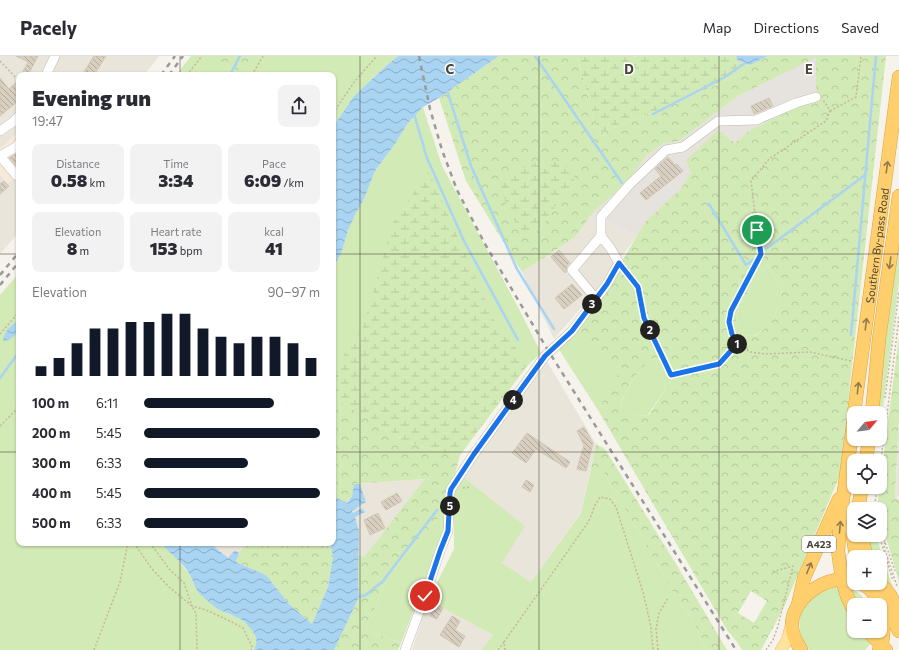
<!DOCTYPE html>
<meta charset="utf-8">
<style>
:root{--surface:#fff;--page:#f2f2f3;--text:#2b2b33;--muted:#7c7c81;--line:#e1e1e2;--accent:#111827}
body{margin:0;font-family:Commissioner,sans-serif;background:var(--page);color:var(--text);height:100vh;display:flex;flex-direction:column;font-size:15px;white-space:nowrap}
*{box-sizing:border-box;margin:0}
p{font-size:13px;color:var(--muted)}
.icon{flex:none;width:22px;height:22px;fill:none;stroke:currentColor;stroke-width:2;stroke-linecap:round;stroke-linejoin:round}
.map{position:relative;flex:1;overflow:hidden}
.panel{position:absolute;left:16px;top:16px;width:320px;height:474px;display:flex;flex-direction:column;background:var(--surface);border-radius:8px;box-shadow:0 1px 3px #0004}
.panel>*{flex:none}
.needle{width:26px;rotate:61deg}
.controls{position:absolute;left:847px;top:350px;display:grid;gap:8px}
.controls a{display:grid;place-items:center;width:40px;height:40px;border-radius:8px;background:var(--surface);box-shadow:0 1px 3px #0004;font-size:20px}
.pin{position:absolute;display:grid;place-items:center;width:34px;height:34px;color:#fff;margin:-17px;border:2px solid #fff;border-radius:50%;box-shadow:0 1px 4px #0007}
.km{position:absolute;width:20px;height:20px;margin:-10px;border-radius:50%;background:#222;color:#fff;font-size:11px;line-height:20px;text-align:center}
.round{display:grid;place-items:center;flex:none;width:42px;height:42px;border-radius:8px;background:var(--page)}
.summary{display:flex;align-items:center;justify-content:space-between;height:68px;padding:0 16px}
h1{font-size:22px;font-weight:800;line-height:30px}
.stats{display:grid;grid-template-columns:repeat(3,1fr);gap:6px;height:68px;padding:4px 16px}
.stats div{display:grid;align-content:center;border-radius:8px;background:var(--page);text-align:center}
.stats b{font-size:17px;font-weight:800}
.stats small{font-size:11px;font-weight:400}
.stats p{font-size:11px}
.chart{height:112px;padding:8px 16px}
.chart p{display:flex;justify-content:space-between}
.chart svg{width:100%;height:72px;margin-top:4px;stroke:var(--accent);stroke-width:6}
ul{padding:0 16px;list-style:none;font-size:13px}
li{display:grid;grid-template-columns:64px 48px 1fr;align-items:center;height:30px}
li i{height:10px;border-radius:5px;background:var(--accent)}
header{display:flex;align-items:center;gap:24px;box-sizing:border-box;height:56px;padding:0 20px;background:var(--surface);border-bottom:1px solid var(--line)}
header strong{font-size:19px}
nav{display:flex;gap:22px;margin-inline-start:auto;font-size:14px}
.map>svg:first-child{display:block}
.residential{fill:#eae5da}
.commercial{fill:#f7ead8}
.industrial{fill:#e6e2dd}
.green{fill:#d2eab5}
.forest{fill:url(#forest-crowns);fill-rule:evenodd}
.wetland{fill:url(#wetland-marsh)}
.water{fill:url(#water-waves)}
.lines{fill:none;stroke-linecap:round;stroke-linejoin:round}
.stream{stroke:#a9d4f2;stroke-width:2.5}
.building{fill:url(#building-back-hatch);stroke:#d3c7b4}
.minor-casing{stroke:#c2bbae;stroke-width:10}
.major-casing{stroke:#e6c16a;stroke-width:12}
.highway-casing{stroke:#e0a43c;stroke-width:14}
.path{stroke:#c4b79f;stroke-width:1.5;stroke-dasharray:2 2;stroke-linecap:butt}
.minor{stroke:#fff;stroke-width:9}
.major{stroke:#ffe39c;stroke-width:11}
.highway{stroke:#ffcf6e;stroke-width:13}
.rail{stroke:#9a9a9a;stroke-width:2.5;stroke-dasharray:5 5;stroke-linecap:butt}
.oneway{stroke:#937c4e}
.route-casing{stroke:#fff;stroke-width:8}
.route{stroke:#1a73e8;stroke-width:5}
.grid{fill:none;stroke:#4b4439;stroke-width:1;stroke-opacity:0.55}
.labels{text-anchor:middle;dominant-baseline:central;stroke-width:3;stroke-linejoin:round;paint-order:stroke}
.shield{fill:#fff;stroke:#817c74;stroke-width:1}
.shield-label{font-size:10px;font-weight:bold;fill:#4b4439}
.street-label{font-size:11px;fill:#4b4439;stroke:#fff}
.grid-label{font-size:13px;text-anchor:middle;font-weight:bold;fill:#4b4439;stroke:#fff;stroke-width:3;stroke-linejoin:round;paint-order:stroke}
</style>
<header>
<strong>Pacely</strong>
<nav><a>Map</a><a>Directions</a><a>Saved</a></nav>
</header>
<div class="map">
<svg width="899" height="594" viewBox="0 0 899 594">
<defs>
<pattern id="forest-crowns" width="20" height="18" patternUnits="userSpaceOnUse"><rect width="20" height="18" fill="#d2eab5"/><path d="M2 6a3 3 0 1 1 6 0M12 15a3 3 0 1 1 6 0" fill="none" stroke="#b6ca9c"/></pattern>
<pattern id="wetland-marsh" width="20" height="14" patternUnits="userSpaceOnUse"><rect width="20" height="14" fill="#d2eab5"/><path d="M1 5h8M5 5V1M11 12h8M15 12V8" fill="none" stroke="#b6ca9c"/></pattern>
<pattern id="water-waves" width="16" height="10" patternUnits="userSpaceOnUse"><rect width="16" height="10" fill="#a9d4f2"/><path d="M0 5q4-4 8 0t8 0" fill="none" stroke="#8caec5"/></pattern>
<pattern id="building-back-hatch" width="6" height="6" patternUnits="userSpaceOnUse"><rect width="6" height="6" fill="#d8cfc1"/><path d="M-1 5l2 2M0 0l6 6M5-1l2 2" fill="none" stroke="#b1aa9e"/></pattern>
</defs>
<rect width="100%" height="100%" fill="#f6f3ec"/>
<g class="residential">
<polygon points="0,0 159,0 144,19 19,19 19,176 0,198"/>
<polygon points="594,155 601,161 637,180 594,237 554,283 522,216 575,181"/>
<polygon points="545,302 596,388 581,456 531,526 502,507 462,420"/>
<polygon points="899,360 899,441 895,441"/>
<polygon points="426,423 364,501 358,499 359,475 355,461 365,456 353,457 352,455 366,446 360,428"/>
<polygon points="210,487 246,487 239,497 235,494 228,503"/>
<polygon points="429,542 443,552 493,579 482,594 412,594"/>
</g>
<polygon class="commercial" points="19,75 19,120 18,119 8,128 0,119 0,91 3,90"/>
<polygon class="industrial" points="816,0 817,47 797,51 750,74 735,87 718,74 691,116 681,134 645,166 637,180 601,161 594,155 617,135 634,117 647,99 664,87 679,85 738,40"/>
<g class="green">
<polygon points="191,0 398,0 386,10 354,40 333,71 333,19 176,19"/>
<polygon points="423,51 442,110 520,255 541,297 528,309 460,399 333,341 333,211 341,198 348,174 356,157 364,143 375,115 395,88 408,67"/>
<polygon points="899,182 899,226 880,375 880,357 878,357 881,321"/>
<polygon points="767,209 782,233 777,254 770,269 753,280 743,279 736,265 739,252 751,231"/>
<polygon points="19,217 19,487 161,487 178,504 190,519 194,529 216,552 228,558 240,562 250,571 256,580 257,587 254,594 0,594 0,239"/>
<polygon points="575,276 623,311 598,354 558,292"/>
<path d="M659 300 668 304 673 321 648 359 636 360 620 350C625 335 637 314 650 305 653 303 656 301 659 300Z"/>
<polygon points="590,417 604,417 673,536 693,565 706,594 482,594 493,579 443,552 429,542 454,493 454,435 462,420 525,470 502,507 531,526 581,457"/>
<polygon points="446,453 445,474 401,587 366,574 387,521"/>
<polygon points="866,479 876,479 889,521 899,547 880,521 880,501 870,501"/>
<path d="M840 530 844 546 854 565V575H861L871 587 865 594H809C795 577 796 551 815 538 823 533 831 532 840 530Z"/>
<path d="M851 533C859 536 864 542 869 549H857Z"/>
</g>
<g class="forest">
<polygon points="207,0 255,0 245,19 221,19 224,11"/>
<path d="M499 0H577L598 78 670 49 739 19 750 9 768 0H886L840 419 785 549 761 594H742L737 586 727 574 598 354 622 311 575 276 606 233 645 166 681 133 691 116 686 104 718 74 735 87 750 74 797 51 816 47V1L738 40 679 85 664 87 647 99 634 117 617 135 594 155 575 181 522 216 466 125 439 42ZM573 128 556 149 541 172 530 179ZM767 209 782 233 777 254 770 269 754 280 743 279 736 265 739 252 751 231ZM659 300 668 304 673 321 649 359 636 360 620 350C625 335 637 314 650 305 653 303 656 301 659 300ZM751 535 767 545 754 567 738 557Z"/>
<polygon points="899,280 899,360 895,441 899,444 899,528 897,518 880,462 880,453 878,453 878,444"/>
<polygon points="333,341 409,387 443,396 460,399 446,453 387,521 366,574 401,587 398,594 334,594 359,541 358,519 358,499 364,501 425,423 355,428 352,440 346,447 333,440"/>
<polygon points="596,388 605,393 676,508 727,594 706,594 693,565 673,536 604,417 590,417"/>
<polygon points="246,487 330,487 333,500 328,531 312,568 289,548 266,519 236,506 239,497"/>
</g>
<g class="wetland">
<polygon points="577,0 634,0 635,1 636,0 736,0 737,4 750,9 739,19 670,49 598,78"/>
<polygon points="555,104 576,117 573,128 556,149 541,172 530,179 519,172 509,157 503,137 503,123 517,114 532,108"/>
<polygon points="429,115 495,266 528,308 460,399 443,396 409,387 333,341 333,315 363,271 393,167"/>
</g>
<g class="water">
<polygon points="398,0 499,0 439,42 423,51 408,67 395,88 375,115 364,143 356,157 348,174 341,198 333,211 333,71 354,40 386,10"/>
<polygon points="736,0 768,0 750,9 737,4"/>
<path d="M19 264V276L9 284 3 285C4 275 11 269 19 264Z"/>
<path d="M354 428H360L366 446 352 455 353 457 362 452 365 456 355 461 359 475 358 519 359 541 334 594H254C258 585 257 580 250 572 242 560 228 559 216 552 211 548 207 544 202 540 195 534 194 527 190 519 183 506 170 498 161 487H210L228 502 235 494 239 497 236 506 266 519 289 548 312 568 328 531 333 500 330 487H333V440L347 447 352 440Z"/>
</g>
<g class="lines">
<g class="stream">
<polyline points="535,0 622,127"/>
<polyline points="230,19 240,0"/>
<polyline points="447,34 471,110 517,213 554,273"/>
<polyline points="414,58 427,102 464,185 518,284"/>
<polyline points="653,58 725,21 745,7"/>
<polyline points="709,148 746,209 756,202"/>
<polyline points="766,193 865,119"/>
<polyline points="851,279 876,0"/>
<polyline points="0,322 19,296"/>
<polyline points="359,541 366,539 383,525 437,454"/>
</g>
</g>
<g class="building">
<polygon points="16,0 38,0 28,19 21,19 28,6"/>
<polygon points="94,0 106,0 94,19 82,19"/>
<polygon points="0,22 9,33 19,24 19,44 0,60"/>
<polygon points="769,42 773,50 754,58 751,50"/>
<polygon points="19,96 19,113 9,102"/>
<polygon points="668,101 675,109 677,108 683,115 646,144 640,137 661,120 655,113"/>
<polygon points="4,125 9,130 0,138 0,128"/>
<polygon points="559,194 570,207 567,210 566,216 565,217 551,201"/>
<polygon points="572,228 582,239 564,253 555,242"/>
<polygon points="584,371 593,387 586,415 577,413 584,389 577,375"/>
<polygon points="527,377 570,406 566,412 536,393 526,407 512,397"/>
<polygon points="526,424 534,429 530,436 522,431"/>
<polygon points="397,437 402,445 386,454 381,446"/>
<polygon points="378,457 385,472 370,479 364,464"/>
<polygon points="436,548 443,552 437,563 430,560"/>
<polygon points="452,560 460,565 455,574 465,580 459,591 440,579"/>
</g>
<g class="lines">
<defs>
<g id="minor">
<polyline points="46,19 55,0"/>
<polyline points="0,75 13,66 19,60"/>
<polyline points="0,100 17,120"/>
<polyline points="0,100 16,91 19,87"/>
<polyline points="601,180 601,161 630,128 666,94 683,91 718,65 756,64 796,47 816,41"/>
<polyline points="405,594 425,540 440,495 448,475 450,437 451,433 474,398 545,300 572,275 607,228 619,207 611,193 601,180 572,214 596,243"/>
</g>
<polyline id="major" points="781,594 787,584 791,570"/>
<g id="highway">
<path id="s1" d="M854 357 899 21"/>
<polyline points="872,357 879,283 899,140"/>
<polyline points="854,361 840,465 838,495 842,523 847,540 854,555"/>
<polyline points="866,405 869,383"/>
<polyline points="858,453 862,431"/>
<polyline points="854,474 853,481 856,501"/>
<polyline points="862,479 866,501"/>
<path d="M861 527C870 533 874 535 878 546"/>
<polyline points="880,527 890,539 899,557"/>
<path d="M875 539C887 550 892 561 899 575"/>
<polyline points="798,549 804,522 839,443"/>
<polyline points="868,575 886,594"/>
<path d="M801 594C797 587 792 579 792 571 790 543 828 516 854 525"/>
<path d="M879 594C886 581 883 565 880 551"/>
</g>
</defs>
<use href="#minor" class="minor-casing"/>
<use href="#major" class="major-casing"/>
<use href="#highway" class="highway-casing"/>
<g class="path">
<polyline points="0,5 19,25"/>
<polyline points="187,19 202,0"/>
<polyline points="252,19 263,0"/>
<polyline points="823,45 825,46 830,55 826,65 769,103 751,125 757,174 761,198 731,255 729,266 732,278 737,287 750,296 765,298 810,296 851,305"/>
<polyline points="830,55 856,41 861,0"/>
<polyline points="333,57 355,25 377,0"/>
<polyline points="625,215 638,231 644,262 671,319 719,308 737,287"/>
<polyline points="0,278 19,256"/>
<polyline points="885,342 899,235"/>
<polyline points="0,370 15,355 19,347"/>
<polyline points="880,380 883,360"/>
<polyline points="880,410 886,367 899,261"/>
<polyline points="463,432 470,431"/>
<polyline points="871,453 871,445"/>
<polyline points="875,453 875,448 877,431"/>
<polyline points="880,472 895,515"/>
<polyline points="879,479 893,525"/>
<polyline points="885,486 884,492 897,530"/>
<polyline points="134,487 152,513 169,531 192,550 196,558 197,594"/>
<polyline points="150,487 170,514 184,527 192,550 206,554 232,566 243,572 252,591 251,594"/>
<polyline points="94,594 120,526 128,487"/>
<polyline points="498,594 504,586"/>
<polyline points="505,594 504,586 589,465 595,449 600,441 610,443 616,451 643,536 651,571 653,594"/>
<polyline points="658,594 656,573 659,557 668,542"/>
<polyline points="766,594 773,584 778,570 793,510 772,516"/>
</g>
<use href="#minor" class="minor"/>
<use href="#major" class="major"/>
<use href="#highway" class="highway"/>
<g class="rail">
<polyline points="419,0 430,53 442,94 457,134 485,188 546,291 736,594"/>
<polyline points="161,19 175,0"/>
<polyline points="169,19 183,0"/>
<polyline points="0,219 19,196"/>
<polyline points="0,229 19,206"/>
</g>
</g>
<defs><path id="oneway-shaft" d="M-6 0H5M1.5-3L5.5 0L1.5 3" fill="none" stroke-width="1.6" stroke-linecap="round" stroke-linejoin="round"/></defs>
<g class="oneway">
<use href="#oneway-shaft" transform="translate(887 111) rotate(-82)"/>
<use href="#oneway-shaft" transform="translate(890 207) rotate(98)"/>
<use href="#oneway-shaft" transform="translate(866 268) rotate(-83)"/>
<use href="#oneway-shaft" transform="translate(858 332) rotate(-83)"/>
<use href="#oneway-shaft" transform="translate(840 471) rotate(-85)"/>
<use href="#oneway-shaft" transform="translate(809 512) rotate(-67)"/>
</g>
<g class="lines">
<defs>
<polyline id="route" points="425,540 440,495 448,475 450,437 451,433 474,398 545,300 572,275 607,228 619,207 638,231 644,262 671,319 719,308 737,288 732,278 729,266 731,255 761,198 757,174"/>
</defs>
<use href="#route" class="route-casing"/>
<use href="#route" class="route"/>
</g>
<path class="grid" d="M180 0V19M360 0V594M539 0V594M719 0V594M0 198H19M333 198H899M0 396H19M333 396H899M180 487V594"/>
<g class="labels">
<rect class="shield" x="802" y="480" width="34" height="16" rx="3"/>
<g class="shield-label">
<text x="819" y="488">A423</text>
</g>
<g class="street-label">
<text stroke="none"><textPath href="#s1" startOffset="169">Southern By-pass Road</textPath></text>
</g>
</g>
<g class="grid-label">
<text x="450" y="18">C</text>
<text x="629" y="18">D</text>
<text x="809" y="18">E</text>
</g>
</svg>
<div class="controls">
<a><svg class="needle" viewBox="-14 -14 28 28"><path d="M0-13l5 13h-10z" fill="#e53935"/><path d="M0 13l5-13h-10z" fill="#7c7c81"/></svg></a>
<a><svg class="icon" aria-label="locate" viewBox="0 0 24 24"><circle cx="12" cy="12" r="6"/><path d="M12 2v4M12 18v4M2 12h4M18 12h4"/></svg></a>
<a><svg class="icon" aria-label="layers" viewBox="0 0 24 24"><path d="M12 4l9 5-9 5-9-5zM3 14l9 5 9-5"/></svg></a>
<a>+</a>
<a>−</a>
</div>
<div class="pin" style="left:757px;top:174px;background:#1e9e55"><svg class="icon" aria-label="arrive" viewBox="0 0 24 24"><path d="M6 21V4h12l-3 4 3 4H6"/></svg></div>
<div class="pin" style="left:425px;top:540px;background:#d93025"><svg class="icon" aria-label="check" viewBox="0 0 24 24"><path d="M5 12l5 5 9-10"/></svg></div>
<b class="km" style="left:737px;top:288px">1</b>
<b class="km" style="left:650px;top:274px">2</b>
<b class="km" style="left:592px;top:248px">3</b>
<b class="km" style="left:513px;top:344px">4</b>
<b class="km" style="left:450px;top:450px">5</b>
<section class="panel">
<div class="summary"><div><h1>Evening run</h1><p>19:47</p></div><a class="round"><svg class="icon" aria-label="share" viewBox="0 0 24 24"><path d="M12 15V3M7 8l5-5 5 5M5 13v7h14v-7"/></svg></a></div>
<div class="stats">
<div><p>Distance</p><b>0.58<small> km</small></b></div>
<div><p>Time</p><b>3:34</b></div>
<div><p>Pace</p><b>6:09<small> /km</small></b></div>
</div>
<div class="stats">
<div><p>Elevation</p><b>8<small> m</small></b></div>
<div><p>Heart rate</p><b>153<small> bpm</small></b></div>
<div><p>kcal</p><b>41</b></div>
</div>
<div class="chart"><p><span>Elevation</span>90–97 m</p>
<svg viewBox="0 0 160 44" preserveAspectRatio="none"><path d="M5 44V38M15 44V33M25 44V24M35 44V15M45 44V15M55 44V11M65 44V11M75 44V6M85 44V6M95 44V15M105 44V20M115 44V24M125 44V20M135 44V20M145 44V24M155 44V33"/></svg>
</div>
<ul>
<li><b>100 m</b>6:11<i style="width:74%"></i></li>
<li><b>200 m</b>5:45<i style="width:100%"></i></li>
<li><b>300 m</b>6:33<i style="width:59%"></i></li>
<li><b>400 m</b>5:45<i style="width:100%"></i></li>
<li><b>500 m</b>6:33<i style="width:59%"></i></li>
</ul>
</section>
</div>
